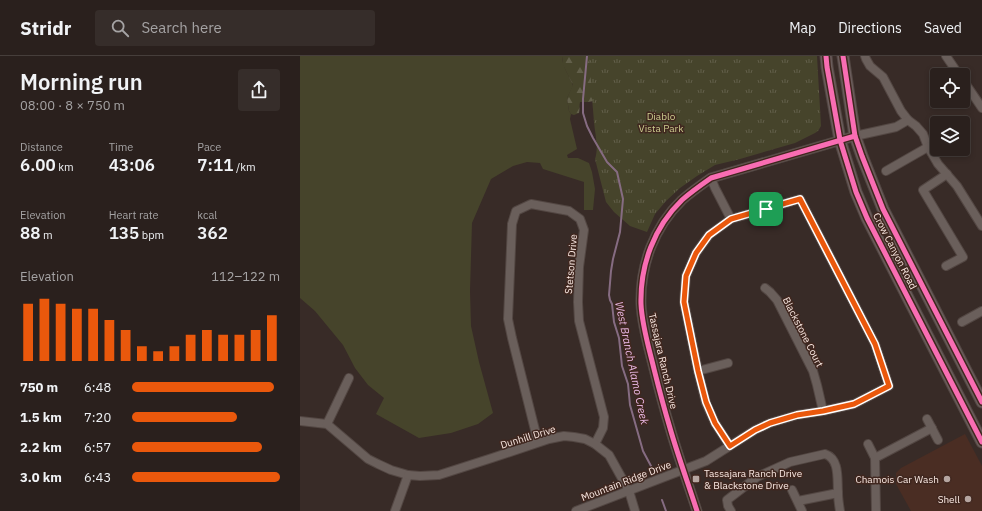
<!DOCTYPE html>
<meta charset="utf-8">
<style>
:root{--surface:#2a201d;--page:#362d2a;--text:#f1f3f6;--muted:#a5a3a4;--line:#463e3b;--accent:#ea580c}
body{margin:0;font-family:"IBM Plex Sans",sans-serif;background:var(--page);color:var(--text);height:100vh;display:flex;flex-direction:column;font-size:15px;white-space:nowrap}
*{box-sizing:border-box;margin:0}
p{font-size:13px;color:var(--muted)}
.icon{flex:none;width:22px;height:22px;fill:none;stroke:currentColor;stroke-width:2;stroke-linecap:round;stroke-linejoin:round}
.map{position:relative;flex:1;overflow:hidden}
.side{display:flex;flex-direction:column;background:var(--surface);width:300px}
.side>*{flex:none}
.tools{position:absolute;left:630px;top:12px;display:grid;gap:8px}
.tools a{display:grid;place-items:center;width:40px;height:40px;border-radius:4px;background:var(--surface);box-shadow:0 2px 6px #0003,0 0 0 1px var(--line);font-size:20px}
.pin{position:absolute;display:grid;place-items:center;width:34px;height:34px;color:#fff;margin:-17px;border-radius:8px;box-shadow:0 2px 6px #0006}
.round{display:grid;place-items:center;flex:none;width:42px;height:42px;border-radius:4px;background:var(--page)}
.head{display:flex;align-items:center;justify-content:space-between;height:68px;padding:0 20px}
h1{font-size:22px;font-weight:600;line-height:30px}
.stats{display:grid;grid-template-columns:repeat(3,1fr);gap:6px;height:68px;padding:4px 20px}
.stats div{display:grid;align-content:center}
.stats b{font-size:17px;font-weight:600}
.stats small{font-size:11px;font-weight:400}
.stats p{font-size:11px}
.chart{height:112px;padding:8px 20px}
.chart p{display:flex;justify-content:space-between}
.chart svg{width:100%;height:72px;margin-top:4px;stroke:var(--accent);stroke-width:6}
ul{padding:0 20px;list-style:none;font-size:13px}
li{display:grid;grid-template-columns:64px 48px 1fr;align-items:center;height:30px}
li i{height:10px;border-radius:5px;background:var(--accent)}
header{display:flex;align-items:center;gap:24px;box-sizing:border-box;height:56px;padding:0 20px;background:var(--surface);border-bottom:1px solid var(--line)}
header strong{font-size:19px}
nav{display:flex;gap:22px;margin-inline-start:auto;font-size:14px}
.search{width:280px;height:36px;background:var(--page);display:flex;align-items:center;gap:10px;box-sizing:border-box;padding:0 14px;border-radius:4px;color:var(--muted);font-size:15px}
main{display:flex;flex:1;min-height:0}
.map>svg:first-child{display:block}
.built{fill:#4a2d23}
.green{fill:#46442b}
.forest{fill:url(#forest-firs)}
.park{fill:url(#park-tufts)}
.lines{fill:none;stroke-linecap:round;stroke-linejoin:round}
.stream{stroke:#866c82;stroke-width:2}
.minor-casing{stroke:#534743;stroke-width:10}
.tertiary-casing{stroke:#534743;stroke-width:11}
.secondary-casing{stroke:#534743;stroke-width:13}
.minor{stroke:#6a5f5b;stroke-width:8}
.tertiary{stroke:#6a5f5b;stroke-width:9}
.secondary{stroke:#6a5c5b;stroke-width:11}
.cycleway-casing{stroke:#40271f;stroke-width:8}
.cycleway{stroke:#f96db3;stroke-width:5}
.route-casing{stroke:#fff;stroke-width:8}
.route{stroke:#ea580c;stroke-width:5}
.poi-dot{fill:#b6a6a1;stroke:#40271f;stroke-width:1.5}
.labels{text-anchor:middle;dominant-baseline:central;stroke-width:3;stroke-linejoin:round;paint-order:stroke}
.park-label{font-size:10px;fill:#cccc8f;stroke:#40271f}
.street-label{font-size:10px;fill:#fae9e3;stroke:#40271f}
.poi-label{font-size:10px;fill:#fae9e3;stroke:#40271f;text-anchor:end}
.water-label{font-size:11px;font-style:italic;fill:#eab9e6;stroke:#40271f}
</style>
<header>
<strong>Stridr</strong>
<div class="search"><svg class="icon" aria-label="search" viewBox="0 0 24 24"><circle cx="10" cy="10" r="6"/><path d="M15 15l6 6"/></svg>Search here</div>
<nav><a>Map</a><a>Directions</a><a>Saved</a></nav>
</header>
<main>
<section class="side">
<div class="head"><div><h1>Morning run</h1><p>08:00 · 8 × 750 m</p></div><a class="round"><svg class="icon" aria-label="share" viewBox="0 0 24 24"><path d="M12 15V3M7 8l5-5 5 5M5 13v7h14v-7"/></svg></a></div>
<div class="stats">
<div><p>Distance</p><b>6.00<small> km</small></b></div>
<div><p>Time</p><b>43:06</b></div>
<div><p>Pace</p><b>7:11<small> /km</small></b></div>
</div>
<div class="stats">
<div><p>Elevation</p><b>88<small> m</small></b></div>
<div><p>Heart rate</p><b>135<small> bpm</small></b></div>
<div><p>kcal</p><b>362</b></div>
</div>
<div class="chart"><p><span>Elevation</span>112–122 m</p>
<svg viewBox="0 0 160 44" preserveAspectRatio="none"><path d="M5 44V9M15 44V6M25 44V9M35 44V12M45 44V12M55 44V19M65 44V25M75 44V35M85 44V38M95 44V35M105 44V28M115 44V25M125 44V28M135 44V28M145 44V25M155 44V16"/></svg>
</div>
<ul>
<li><b>750 m</b>6:48<i style="width:96%"></i></li>
<li><b>1.5 km</b>7:20<i style="width:71%"></i></li>
<li><b>2.2 km</b>6:57<i style="width:88%"></i></li>
<li><b>3.0 km</b>6:43<i style="width:100%"></i></li>
</ul>
</section>
<div class="map">
<svg width="682" height="455" viewBox="0 0 682 455">
<defs>
<pattern id="forest-firs" width="22" height="20" patternUnits="userSpaceOnUse"><rect width="22" height="20" fill="#46442b"/><path d="M5 1l3.5 6h-7zM16 11l3.5 6h-7z" fill="#625f4a"/></pattern>
<pattern id="park-tufts" width="24" height="20" patternUnits="userSpaceOnUse"><rect width="24" height="20" fill="#46442b"/><path d="M3 7l-1-3M5 7V3M7 7l1-3M15 17l-1-3M17 17v-4M19 17l1-3" fill="none" stroke="#625f4a"/></pattern>
</defs>
<rect width="100%" height="100%" fill="#382b27"/>
<polygon class="built" points="665,378 682,410 682,455 611,455 596,428 596,417 601,412"/>
<path class="green" d="M0 0H262C262 11 270 20 273 30L267 42 269 55 271 58 270 63 277 93 267 99 268 102H278L289 107 292 116 295 133 293 154H284V126L243 113 240 107 227 106 213 110 191 123 172 167 170 235 171 270 179 306 193 357 178 368 151 377 119 382 76 358 84 342 68 329 55 312 43 289 15 255 0 242Z"/>
<path class="forest" d="M262 0H339L299 44 288 46H280C279 50 280 53 279 57L274 59 271 58 269 55 267 42 273 29 263 9Z"/>
<path class="park" d="M289 0H517L521 70 518 75 515 77 495 87 440 103 415 109 397 120 380 132 366 145 355 158 347 176 330 170 314 156 306 146 295 103C299 91 295 78 294 66 292 44 291 22 289 0Z"/>
<g class="lines">
<g class="stream">
<polyline points="287,0 283,43 283,57 287,70 293,82 307,106 317,116 323,143 320,176 313,203 311,215 309,239 310,244 312,248 314,266 319,282 322,310 328,328 330,349 343,395 351,410"/>
<polyline points="362,444 366,455"/>
</g>
<defs>
<g id="minor">
<polyline points="565,0 566,3 570,10 583,21 601,55 608,64 616,70 623,78 628,91 638,108 657,130 682,170"/>
<polyline points="646,0 659,19"/>
<polyline points="663,24 682,52"/>
<polyline points="555,80 596,71 608,64"/>
<polyline points="586,115 628,91"/>
<polyline points="411,122 415,132 431,163"/>
<polyline points="646,210 663,201 623,134 647,118"/>
<polyline points="465,232 470,236 477,244 513,315 517,329 523,355"/>
<polyline points="662,266 682,255"/>
<polyline points="398,315 428,307"/>
<polyline points="627,363 638,384"/>
<polyline points="0,365 27,368 68,403 78,408 91,414 108,419 95,455"/>
<polyline points="27,368 49,322"/>
<polyline points="238,386 212,282 208,263 212,168 216,155 231,148 269,155 280,163 284,174 279,211 278,246 279,265 304,361 303,372 295,388"/>
<polyline points="568,388 575,402"/>
<polyline points="108,419 120,420 139,419 192,402 249,383 264,380 274,381 285,383 295,388 309,399 329,435 335,455"/>
<polyline points="492,434 502,455"/>
<polyline points="498,445 538,437"/>
<polyline points="276,455 406,405 455,374 470,367 497,359 523,355 554,348 589,330 575,288 500,143 431,163 409,179 396,197 386,220 384,246 398,315 406,347 415,367 430,390"/>
<path d="M431 455 428 450 427 444 457 421 490 406 525 398C540 403 537 423 538 436 538 442 539 449 540 455"/>
<polyline points="576,455 575,402 632,372"/>
</g>
<path id="tertiary" d="M397 455C388 427 378 400 370 372 364 352 359 333 354 313 349 292 342 270 341 248 340 209 354 171 382 144 391 136 401 129 411 122L555 80"/>
<g id="secondary">
<polyline points="526,0 527,11 540,84 556,136 567,162 682,386"/>
<polyline points="543,0 555,80 562,100 583,153 682,346"/>
</g>
</defs>
<use href="#minor" class="minor-casing"/>
<use href="#tertiary" class="tertiary-casing"/>
<use href="#secondary" class="secondary-casing"/>
<use href="#minor" class="minor"/>
<use href="#tertiary" class="tertiary"/>
<use href="#secondary" class="secondary"/>
<defs>
<g id="cycleway">
<polyline points="526,0 527,11 540,84 556,136 567,162 682,386"/>
<polyline points="543,0 555,80 562,100 583,153 682,346"/>
<path d="M397 455C388 427 378 400 370 372 364 352 359 333 354 313 349 292 342 270 341 248 340 209 354 171 382 144 391 136 401 129 411 122L555 80"/>
</g>
</defs>
<use href="#cycleway" class="cycleway-casing"/>
<use href="#cycleway" class="cycleway"/>
</g>
<g class="lines">
<defs>
<polygon id="route" points="500,143 575,288 589,330 554,348 523,355 497,359 470,367 455,374 430,390 415,367 406,346 398,315 384,246 386,220 396,197 409,179 431,163"/>
</defs>
<use href="#route" class="route-casing"/>
<use href="#route" class="route"/>
</g>
<g class="poi-dot">
<rect x="392" y="419" width="8" height="8" rx="2"/>
<circle cx="647" cy="423" r="4"/>
<circle cx="668" cy="443" r="4"/>
</g>
<g class="labels">
<g class="park-label">
<text x="361" y="60">Diablo<tspan x="361" dy="12">Vista Park</tspan></text>
</g>
<g class="street-label">
<text transform="translate(595 195) rotate(63)">Crow Canyon Road</text>
<text transform="translate(271 208) rotate(-85)">Stetson Drive</text>
<text transform="translate(503 276) rotate(63)">Blackstone Court</text>
<text transform="translate(363 305) rotate(77)">Tassajara Ranch Drive</text>
<text transform="translate(228 381) rotate(-17)">Dunhill Drive</text>
<text transform="translate(326 425) rotate(-21)">Mountain Ridge Drive</text>
</g>
<g class="poi-label">
<text x="404" y="417" text-anchor="start">Tassajara Ranch Drive<tspan x="404" dy="12">&amp; Blackstone Drive</tspan></text>
<text x="639" y="423">Chamois Car Wash</text>
<text x="660" y="443">Shell</text>
</g>
<g class="water-label">
<text transform="translate(332 307) rotate(78)">West Branch Alamo Creek</text>
</g>
</g>
</svg>
<div class="tools">
<a><svg class="icon" aria-label="locate" viewBox="0 0 24 24"><circle cx="12" cy="12" r="6"/><path d="M12 2v4M12 18v4M2 12h4M18 12h4"/></svg></a>
<a><svg class="icon" aria-label="layers" viewBox="0 0 24 24"><path d="M12 4l9 5-9 5-9-5zM3 14l9 5 9-5"/></svg></a>
</div>
<div class="pin" style="left:466px;top:153px;background:#1e9e55"><svg class="icon" aria-label="arrive" viewBox="0 0 24 24"><path d="M6 21V4h12l-3 4 3 4H6"/></svg></div>
</div>
</main>
